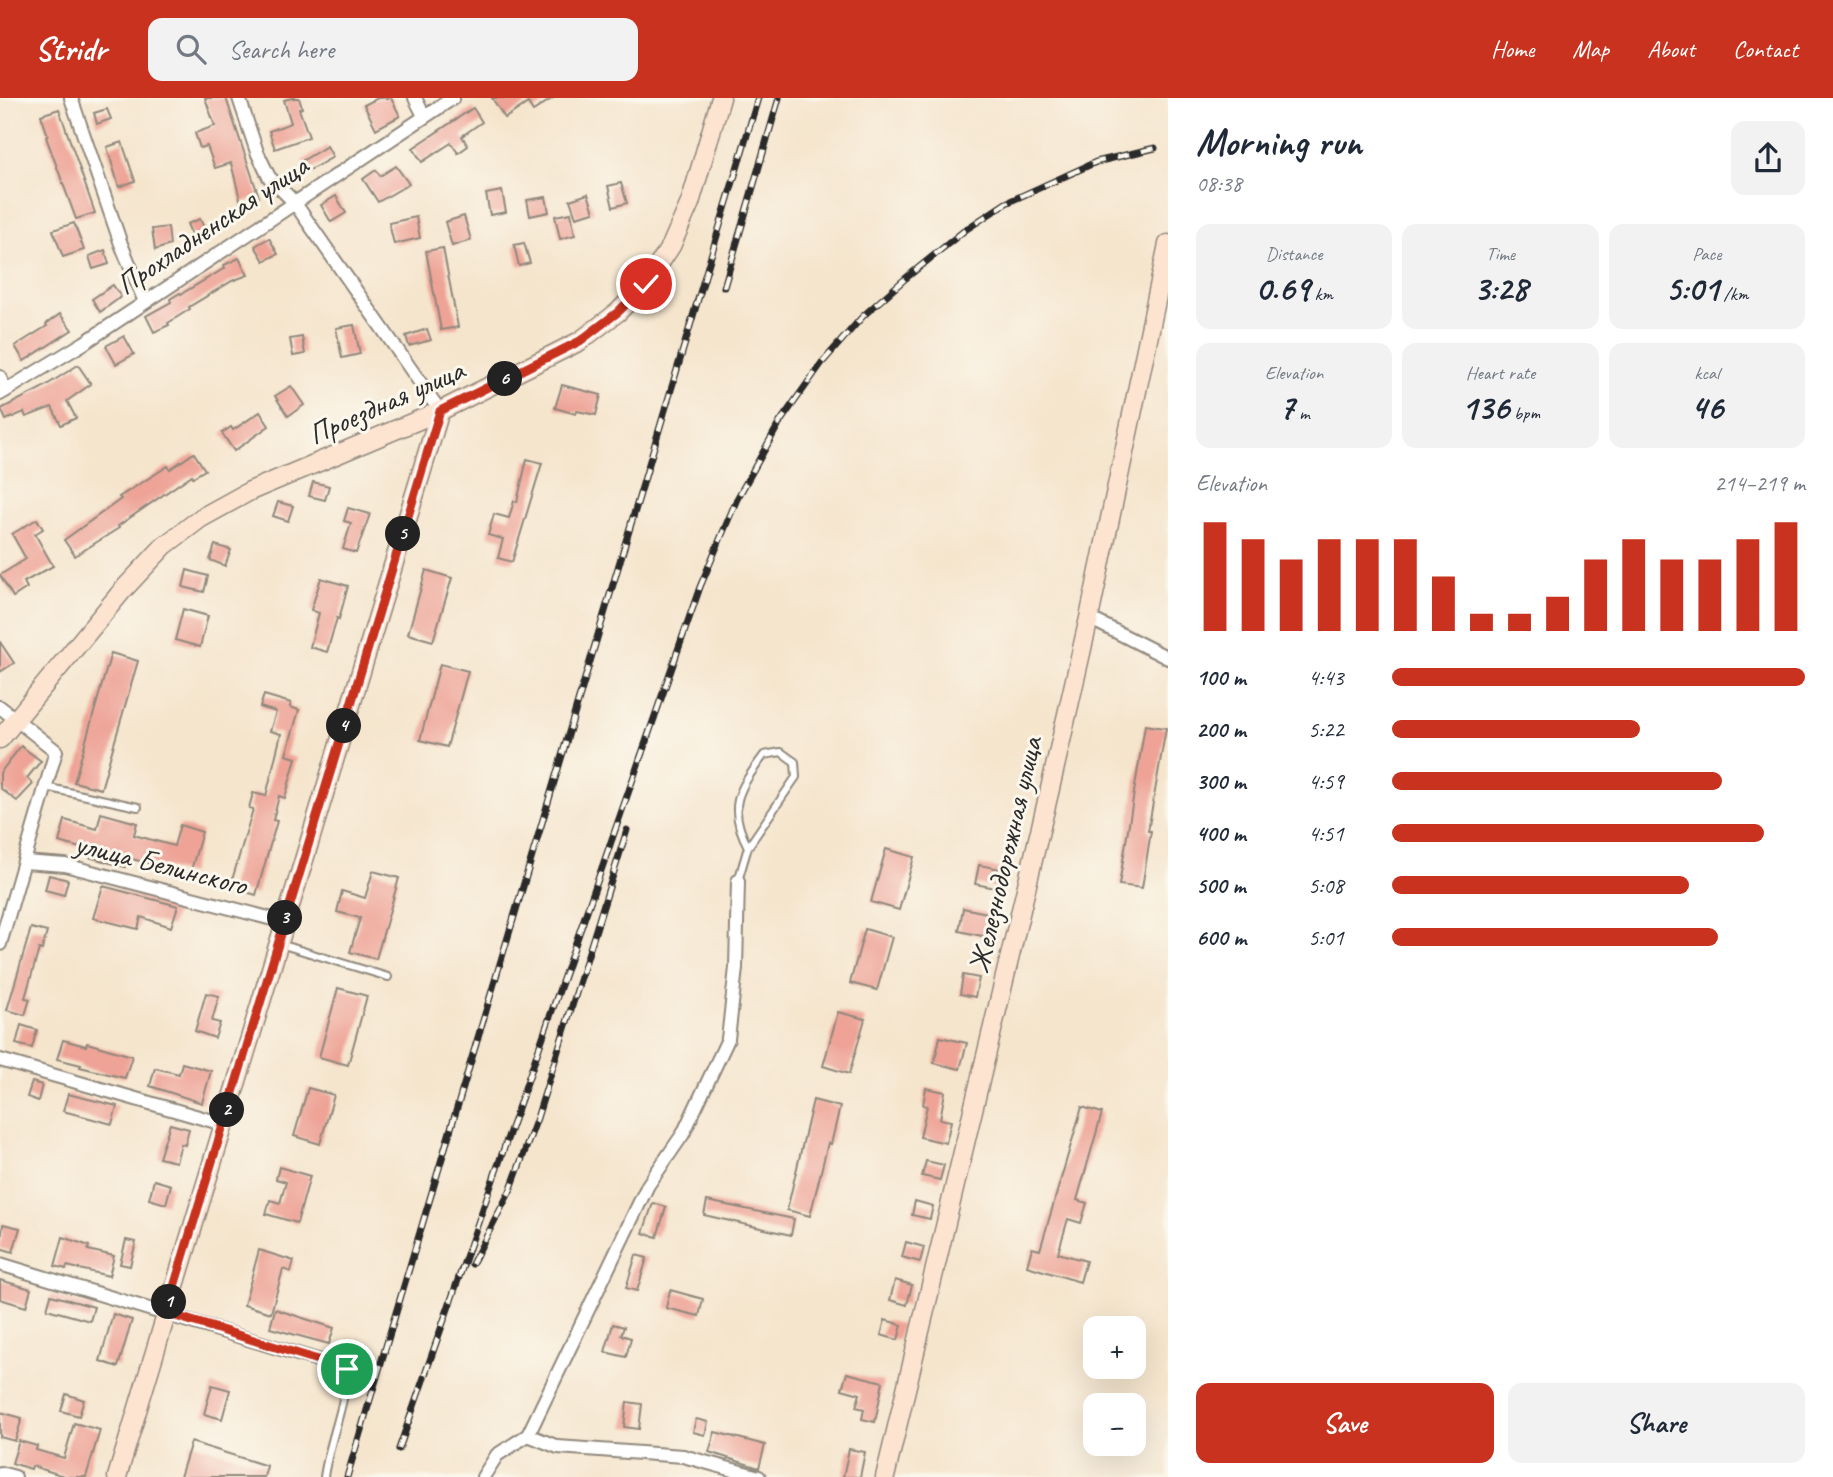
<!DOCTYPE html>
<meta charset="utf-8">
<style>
:root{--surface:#fff;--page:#f2f2f3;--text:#1f2937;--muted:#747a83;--accent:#c8321e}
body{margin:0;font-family:Caveat,sans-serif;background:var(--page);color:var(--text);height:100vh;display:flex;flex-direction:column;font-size:26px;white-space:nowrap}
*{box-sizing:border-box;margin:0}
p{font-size:23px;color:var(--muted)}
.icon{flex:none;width:38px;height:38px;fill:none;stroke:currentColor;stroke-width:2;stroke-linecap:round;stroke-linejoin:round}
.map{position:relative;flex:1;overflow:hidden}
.panel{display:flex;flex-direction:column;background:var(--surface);width:665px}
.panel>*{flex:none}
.controls{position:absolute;left:1083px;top:1218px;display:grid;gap:14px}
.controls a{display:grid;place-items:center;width:63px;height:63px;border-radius:14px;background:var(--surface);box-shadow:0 7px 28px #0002;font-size:35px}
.pin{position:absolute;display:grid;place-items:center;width:60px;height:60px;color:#fff;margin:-30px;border:4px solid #fff;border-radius:50%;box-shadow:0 2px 7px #0007}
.km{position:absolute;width:35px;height:35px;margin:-18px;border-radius:50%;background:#222;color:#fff;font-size:19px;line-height:35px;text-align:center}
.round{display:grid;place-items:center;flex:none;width:74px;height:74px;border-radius:14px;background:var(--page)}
.head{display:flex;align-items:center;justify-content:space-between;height:119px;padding:0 28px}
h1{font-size:38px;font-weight:800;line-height:52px}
.figures{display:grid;grid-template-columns:repeat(3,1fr);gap:10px;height:119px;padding:7px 28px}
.figures div{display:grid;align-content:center;border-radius:14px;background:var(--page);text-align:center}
.figures b{font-size:35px;font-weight:800}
.figures small{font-size:19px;font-weight:400}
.figures p{font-size:19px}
.chart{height:196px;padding:14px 28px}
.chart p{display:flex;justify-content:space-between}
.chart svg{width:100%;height:126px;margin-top:7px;stroke:var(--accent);stroke-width:6}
.cta{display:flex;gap:14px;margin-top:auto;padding:14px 28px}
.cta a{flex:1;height:80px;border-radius:14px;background:var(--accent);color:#fff;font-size:28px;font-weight:800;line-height:80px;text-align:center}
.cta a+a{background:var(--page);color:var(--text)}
ul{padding:0 28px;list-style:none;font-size:23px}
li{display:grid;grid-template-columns:112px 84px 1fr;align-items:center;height:52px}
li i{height:18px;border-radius:9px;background:var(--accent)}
header{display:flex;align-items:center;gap:42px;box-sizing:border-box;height:98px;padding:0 35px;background:var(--accent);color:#fff}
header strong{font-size:33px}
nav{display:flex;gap:38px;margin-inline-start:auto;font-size:24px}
.search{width:490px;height:63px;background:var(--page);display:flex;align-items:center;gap:18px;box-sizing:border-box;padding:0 24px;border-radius:14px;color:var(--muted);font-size:26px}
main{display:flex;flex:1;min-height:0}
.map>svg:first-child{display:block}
.building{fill:#eea396}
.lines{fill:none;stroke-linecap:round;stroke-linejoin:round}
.lane-casing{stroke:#90887c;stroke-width:10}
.street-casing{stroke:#90887c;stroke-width:16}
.secondary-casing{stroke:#90887c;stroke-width:21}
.lane{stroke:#fff;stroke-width:6}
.street{stroke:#fff;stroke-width:12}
.secondary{stroke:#fde4d1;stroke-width:18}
.rail-casing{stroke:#2b2b2b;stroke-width:7}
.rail{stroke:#fbf7ec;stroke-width:4.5;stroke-dasharray:13;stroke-linecap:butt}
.route-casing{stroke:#fff;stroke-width:14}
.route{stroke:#c8321e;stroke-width:9}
.labels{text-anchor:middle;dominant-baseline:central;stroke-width:6;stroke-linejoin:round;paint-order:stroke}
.street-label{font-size:30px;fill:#2b2b2b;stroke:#fbf7ec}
</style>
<header>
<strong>Stridr</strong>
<div class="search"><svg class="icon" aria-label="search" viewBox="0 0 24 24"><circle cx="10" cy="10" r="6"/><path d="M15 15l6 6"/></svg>Search here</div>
<nav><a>Home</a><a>Map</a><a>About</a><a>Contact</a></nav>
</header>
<main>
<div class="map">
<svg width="1168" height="1379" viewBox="0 0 1168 1379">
<rect width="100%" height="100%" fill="#fbf7ec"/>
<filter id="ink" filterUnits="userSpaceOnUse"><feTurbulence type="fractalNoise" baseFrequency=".0143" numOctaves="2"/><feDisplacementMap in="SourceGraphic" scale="14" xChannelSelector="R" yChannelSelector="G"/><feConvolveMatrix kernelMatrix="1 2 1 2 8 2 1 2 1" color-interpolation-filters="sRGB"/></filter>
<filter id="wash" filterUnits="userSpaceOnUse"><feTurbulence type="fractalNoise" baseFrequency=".00686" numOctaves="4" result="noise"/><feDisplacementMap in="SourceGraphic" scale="28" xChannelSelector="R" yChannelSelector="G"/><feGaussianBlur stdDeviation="1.57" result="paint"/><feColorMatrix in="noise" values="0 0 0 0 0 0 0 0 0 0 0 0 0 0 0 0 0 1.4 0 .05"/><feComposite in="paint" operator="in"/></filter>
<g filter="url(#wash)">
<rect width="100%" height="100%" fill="#f5e5cd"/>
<g id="blocks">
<g class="building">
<polygon points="205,0 226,0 259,99 241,105 231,65 215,70 207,48 200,50 195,35 215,28"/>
<polygon points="292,0 299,0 302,10 299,11 309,39 275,51 269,33 291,25 284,2"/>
<polygon points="378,0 391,0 400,18 376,31 364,7"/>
<polygon points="492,0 553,0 533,13 528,5 505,20"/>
<polygon points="473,10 482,24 462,38 468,48 458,55 451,45 422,64 413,50"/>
<polygon points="59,11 95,115 76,121 46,39 48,38 41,17"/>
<polygon points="107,11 111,21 97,26 94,15"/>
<polygon points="122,44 135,83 119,89 107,49"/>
<polygon points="327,48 333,59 308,73 302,63"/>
<polygon points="396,68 409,86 378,104 363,81 376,72 380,78"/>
<polygon points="621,85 627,105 613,109 608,88"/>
<polygon points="502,93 506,114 490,117 486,96"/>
<polygon points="588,96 594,114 576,119 570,102"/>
<polygon points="336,98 346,115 331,124 321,107"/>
<polygon points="546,99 549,114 530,118 527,102"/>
<polygon points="571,115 575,137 560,141 555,118"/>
<polygon points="464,118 471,142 452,148 445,124"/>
<polygon points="416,119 420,140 394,146 389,125"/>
<polygon points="200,121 208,138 195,144 187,126"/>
<polygon points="74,125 84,152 63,159 53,132"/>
<polygon points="168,129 170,147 155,152 152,131"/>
<polygon points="269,140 278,156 264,163 255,148"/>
<polygon points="524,145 530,165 519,168 514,147"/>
<polygon points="443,150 458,229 441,232 426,153"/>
<polygon points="105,152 109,166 93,171 89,158"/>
<polygon points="239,160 248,177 232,183 189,209 190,211 168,225 169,227 154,234 146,218 171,204 170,201 180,195 181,196 225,170 224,167"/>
<polygon points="113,187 121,199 100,214 92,201"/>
<polygon points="60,216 72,232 24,263 15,248 47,228 46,226"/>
<polygon points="354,227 360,256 342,260 336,230"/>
<polygon points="427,231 431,242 409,248 406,238"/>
<polygon points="124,238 134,256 116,266 106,248"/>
<polygon points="302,239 305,256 293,258 290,241"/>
<polygon points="78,267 91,286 67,303 76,320 61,327 52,309 26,319 24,314 6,322 1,311 42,290"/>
<polygon points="562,287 601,297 596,317 577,313 576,316 555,310"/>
<polygon points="291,288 304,307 288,318 275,298"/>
<polygon points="260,314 269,328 234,353 222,335 231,329 233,332"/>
<polygon points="194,355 205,372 193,379 192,377 118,428 119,430 75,458 64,442 121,401 119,399 168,368 170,371"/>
<polygon points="527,361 542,365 512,464 498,460 503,441 488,437 494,416 509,420 514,403 517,404"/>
<polygon points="313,384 329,388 325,402 309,398"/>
<polygon points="278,404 293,408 288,423 273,418"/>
<polygon points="348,410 370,416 356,455 343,451 351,425 344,423"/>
<polygon points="37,421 43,431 35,436 53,468 24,484 27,490 13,499 0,477 26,461 12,436"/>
<polygon points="215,447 231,452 225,468 210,462"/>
<polygon points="187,472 208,478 204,494 183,489"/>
<polygon points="426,472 452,480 433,543 408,536"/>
<polygon points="321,480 348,488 339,521 337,520 327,554 310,549 319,515 311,512"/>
<polygon points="183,511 208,518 200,549 175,542"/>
<polygon points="0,544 14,565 0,574"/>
<polygon points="111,555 138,563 101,691 74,684"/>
<polygon points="440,566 468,573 447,649 420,642"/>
<polygon points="264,597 291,605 290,609 299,612 286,657 296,660 285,700 279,698 273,722 277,723 256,797 230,789 253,711 249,710 253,695 266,698 281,636 270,633 276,614 260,609"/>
<polygon points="1145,627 1166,630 1148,733 1151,733 1142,790 1119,787"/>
<polygon points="21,648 41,663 27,680 33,686 17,703 0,690 0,675"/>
<polygon points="101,715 137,725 134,737 174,748 180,727 202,734 190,776 128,760 125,769 89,759 91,753 59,744 65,722 97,731"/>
<polygon points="886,751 914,759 899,812 871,804"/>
<polygon points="979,767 1001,771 996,790 975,786"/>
<polygon points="373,773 399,780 376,861 350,854 360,820 337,814 342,793 365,800"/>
<polygon points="49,777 68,782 64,797 45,792"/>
<polygon points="103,788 178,808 171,829 141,819 138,831 93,820"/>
<polygon points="963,810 992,816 987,839 959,833"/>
<polygon points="31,830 47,834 42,852 39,851 25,900 30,901 25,917 7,912"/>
<polygon points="865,831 892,839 877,892 850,885"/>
<polygon points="963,877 979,880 975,899 960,896"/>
<polygon points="338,890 367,898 348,967 319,959"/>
<polygon points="206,895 219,898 212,923 220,925 215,940 195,933"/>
<polygon points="838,914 865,921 849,976 823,968"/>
<polygon points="21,927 37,932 32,950 16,946"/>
<polygon points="940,939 967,945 960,971 934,965"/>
<polygon points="63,942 86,948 87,945 132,958 125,980 80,969 81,967 57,961"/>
<polygon points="182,965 211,973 202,1005 150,988 155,970 179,976"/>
<polygon points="32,984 42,987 38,1003 27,999"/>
<polygon points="308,990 334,997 320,1046 294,1038"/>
<polygon points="926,990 945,994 940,1021 951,1023 946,1045 920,1039 927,1008 923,1007"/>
<polygon points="68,996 117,1008 112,1026 63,1013"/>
<polygon points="813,1002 840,1009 831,1046 828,1045 810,1118 787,1112"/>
<polygon points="1082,1009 1102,1015 1077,1102 1087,1105 1081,1125 1068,1121 1058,1155 1086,1163 1080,1184 1027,1168 1032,1150 1040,1152"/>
<polygon points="170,1026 189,1031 185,1047 181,1046 176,1064 159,1060"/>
<polygon points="926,1063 944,1067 940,1082 922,1078"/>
<polygon points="279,1069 310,1078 297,1125 266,1116 270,1102 280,1105 286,1084 276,1081"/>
<polygon points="154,1082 171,1087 166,1106 149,1101"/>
<polygon points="707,1103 794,1121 791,1137 704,1117"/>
<polygon points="915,1103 933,1108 930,1121 912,1117"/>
<polygon points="653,1105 666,1109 657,1139 643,1135"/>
<polygon points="3,1126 20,1130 13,1154 0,1150"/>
<polygon points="63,1139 89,1148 88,1152 114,1158 109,1178 67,1168 66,1171 55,1168"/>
<polygon points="126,1142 136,1144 130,1168 120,1166"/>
<polygon points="906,1144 924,1149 920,1164 902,1159"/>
<polygon points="259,1152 294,1163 291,1174 283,1171 271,1215 244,1207"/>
<polygon points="636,1157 647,1160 637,1193 626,1190"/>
<polygon points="0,1182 31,1191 26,1209 0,1201"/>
<polygon points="895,1182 912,1187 907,1207 890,1202"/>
<polygon points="670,1192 703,1201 699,1218 666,1210"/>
<polygon points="51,1197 94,1209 90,1223 47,1211"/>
<polygon points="275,1211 334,1230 329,1246 270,1230"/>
<polygon points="113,1216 132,1222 118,1269 100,1263"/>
<polygon points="885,1222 902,1227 898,1242 881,1237"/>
<polygon points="613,1226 624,1229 621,1237 631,1240 626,1259 605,1254"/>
<polygon points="847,1275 883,1284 875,1324 862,1321 864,1311 856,1309 860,1296 842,1291"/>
<polygon points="212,1287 230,1292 222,1321 204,1316"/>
<polygon points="66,1296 84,1302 79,1318 61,1313"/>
<polygon points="627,1304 642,1306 639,1331 624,1329"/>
<polygon points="0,1314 22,1320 15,1343 0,1339"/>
<polygon points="696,1321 708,1324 705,1337 693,1334"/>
<polygon points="74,1325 100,1332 86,1379 67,1379 32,1368 31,1371 12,1365 19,1343 37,1348 36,1352 64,1360"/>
<polygon points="715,1334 765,1347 759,1370 709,1354"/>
<polygon points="191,1344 267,1368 264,1379 180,1379"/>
<polygon points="849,1351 865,1354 860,1379 843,1379"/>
</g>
</g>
</g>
<g filter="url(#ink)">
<use href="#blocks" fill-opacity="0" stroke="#90887c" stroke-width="2"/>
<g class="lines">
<defs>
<g id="lane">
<polyline points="45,689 138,709"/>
<path d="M738 783 748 749 796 679 795 664 781 654 764 657C739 691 726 708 748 749"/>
<polyline points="280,846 388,879"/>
<path d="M324 1379C329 1343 346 1307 347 1271"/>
</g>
<g id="street">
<polyline points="71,0 121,146 145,204"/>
<polyline points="239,0 257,54 269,79 294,104 440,313"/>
<polyline points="415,0 424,18"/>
<polyline points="0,279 5,293"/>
<polyline points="0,296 84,245 453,0"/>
<polyline points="1089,520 1168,560"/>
<polyline points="0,609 56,653 0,846"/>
<polyline points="24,764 65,767 284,824"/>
<polyline points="0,962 223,1026"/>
<polyline points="0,1166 347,1271"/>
<polyline points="528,1337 558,1349 683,1358 759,1379"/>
<polyline points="0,1375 15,1379"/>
<polyline points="483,1379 497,1357 528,1337 648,1087 683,1036 728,941 736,870 738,783"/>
</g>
<g id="secondary">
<polyline points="0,641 122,493 164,448 201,420 250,393 440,313 580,243 618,214 646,186 671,148 690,105 721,0"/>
<polyline points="117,1379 440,313"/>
<polyline points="885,1379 1049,695 1089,520 1168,146"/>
</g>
</defs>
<use href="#lane" class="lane-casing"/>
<use href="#street" class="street-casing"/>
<use href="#secondary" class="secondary-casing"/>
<use href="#lane" class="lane"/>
<use href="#street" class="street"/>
<use href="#secondary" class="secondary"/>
<defs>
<g id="rail">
<polyline points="724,189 779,0"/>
<polyline points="472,1166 510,1093 537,1020 627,732"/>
<polyline points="399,1351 700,489 737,401 780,324 821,266 863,218 906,180 965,132 1006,105 1096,64 1155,50"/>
<polyline points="347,1379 758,0"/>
</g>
</defs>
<use href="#rail" class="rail-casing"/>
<use href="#rail" class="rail"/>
</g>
</g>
<g class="lines" filter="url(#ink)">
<defs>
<polyline id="route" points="347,1271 166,1215 440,313 580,243 618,214 646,186"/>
</defs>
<use href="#route" class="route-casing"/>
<use href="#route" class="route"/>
</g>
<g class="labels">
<g class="street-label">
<text transform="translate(212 127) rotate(-34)">Прохладненская улица</text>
<text transform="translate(386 304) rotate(-24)">Проездная улица</text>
<text transform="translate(1005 757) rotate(-77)">Железнодорожная улица</text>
<text transform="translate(161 766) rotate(14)">улица Белинского</text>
</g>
</g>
</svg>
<div class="controls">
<a>+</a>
<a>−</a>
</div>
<div class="pin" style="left:347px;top:1271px;background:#1e9e55"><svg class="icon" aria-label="arrive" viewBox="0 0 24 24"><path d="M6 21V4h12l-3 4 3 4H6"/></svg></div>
<div class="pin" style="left:646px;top:186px;background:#d93025"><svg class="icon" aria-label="check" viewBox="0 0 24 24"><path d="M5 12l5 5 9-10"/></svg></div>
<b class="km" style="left:169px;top:1204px">1</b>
<b class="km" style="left:227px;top:1012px">2</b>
<b class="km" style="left:285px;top:820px">3</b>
<b class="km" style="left:344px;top:628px">4</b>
<b class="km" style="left:403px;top:436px">5</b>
<b class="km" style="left:505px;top:281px">6</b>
</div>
<section class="panel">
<div class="head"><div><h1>Morning run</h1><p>08:38</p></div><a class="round"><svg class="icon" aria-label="share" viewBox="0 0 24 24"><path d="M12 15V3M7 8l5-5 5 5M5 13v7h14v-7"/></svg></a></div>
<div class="figures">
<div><p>Distance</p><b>0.69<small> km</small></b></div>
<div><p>Time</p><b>3:28</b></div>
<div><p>Pace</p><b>5:01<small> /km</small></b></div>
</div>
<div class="figures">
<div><p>Elevation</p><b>7<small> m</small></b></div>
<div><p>Heart rate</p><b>136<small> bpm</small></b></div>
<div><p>kcal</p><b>46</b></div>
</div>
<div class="chart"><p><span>Elevation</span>214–219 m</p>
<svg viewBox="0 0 160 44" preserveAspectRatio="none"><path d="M5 44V6M15 44V12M25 44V19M35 44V12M45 44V12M55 44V12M65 44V25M75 44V38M85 44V38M95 44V32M105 44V19M115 44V12M125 44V19M135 44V19M145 44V12M155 44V6"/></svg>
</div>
<ul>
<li><b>100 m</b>4:43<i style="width:100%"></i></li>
<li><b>200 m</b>5:22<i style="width:60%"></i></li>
<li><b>300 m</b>4:59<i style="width:80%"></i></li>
<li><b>400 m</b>4:51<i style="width:90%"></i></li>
<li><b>500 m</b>5:08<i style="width:72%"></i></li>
<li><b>600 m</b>5:01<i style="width:79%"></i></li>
</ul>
<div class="cta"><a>Save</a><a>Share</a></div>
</section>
</main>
